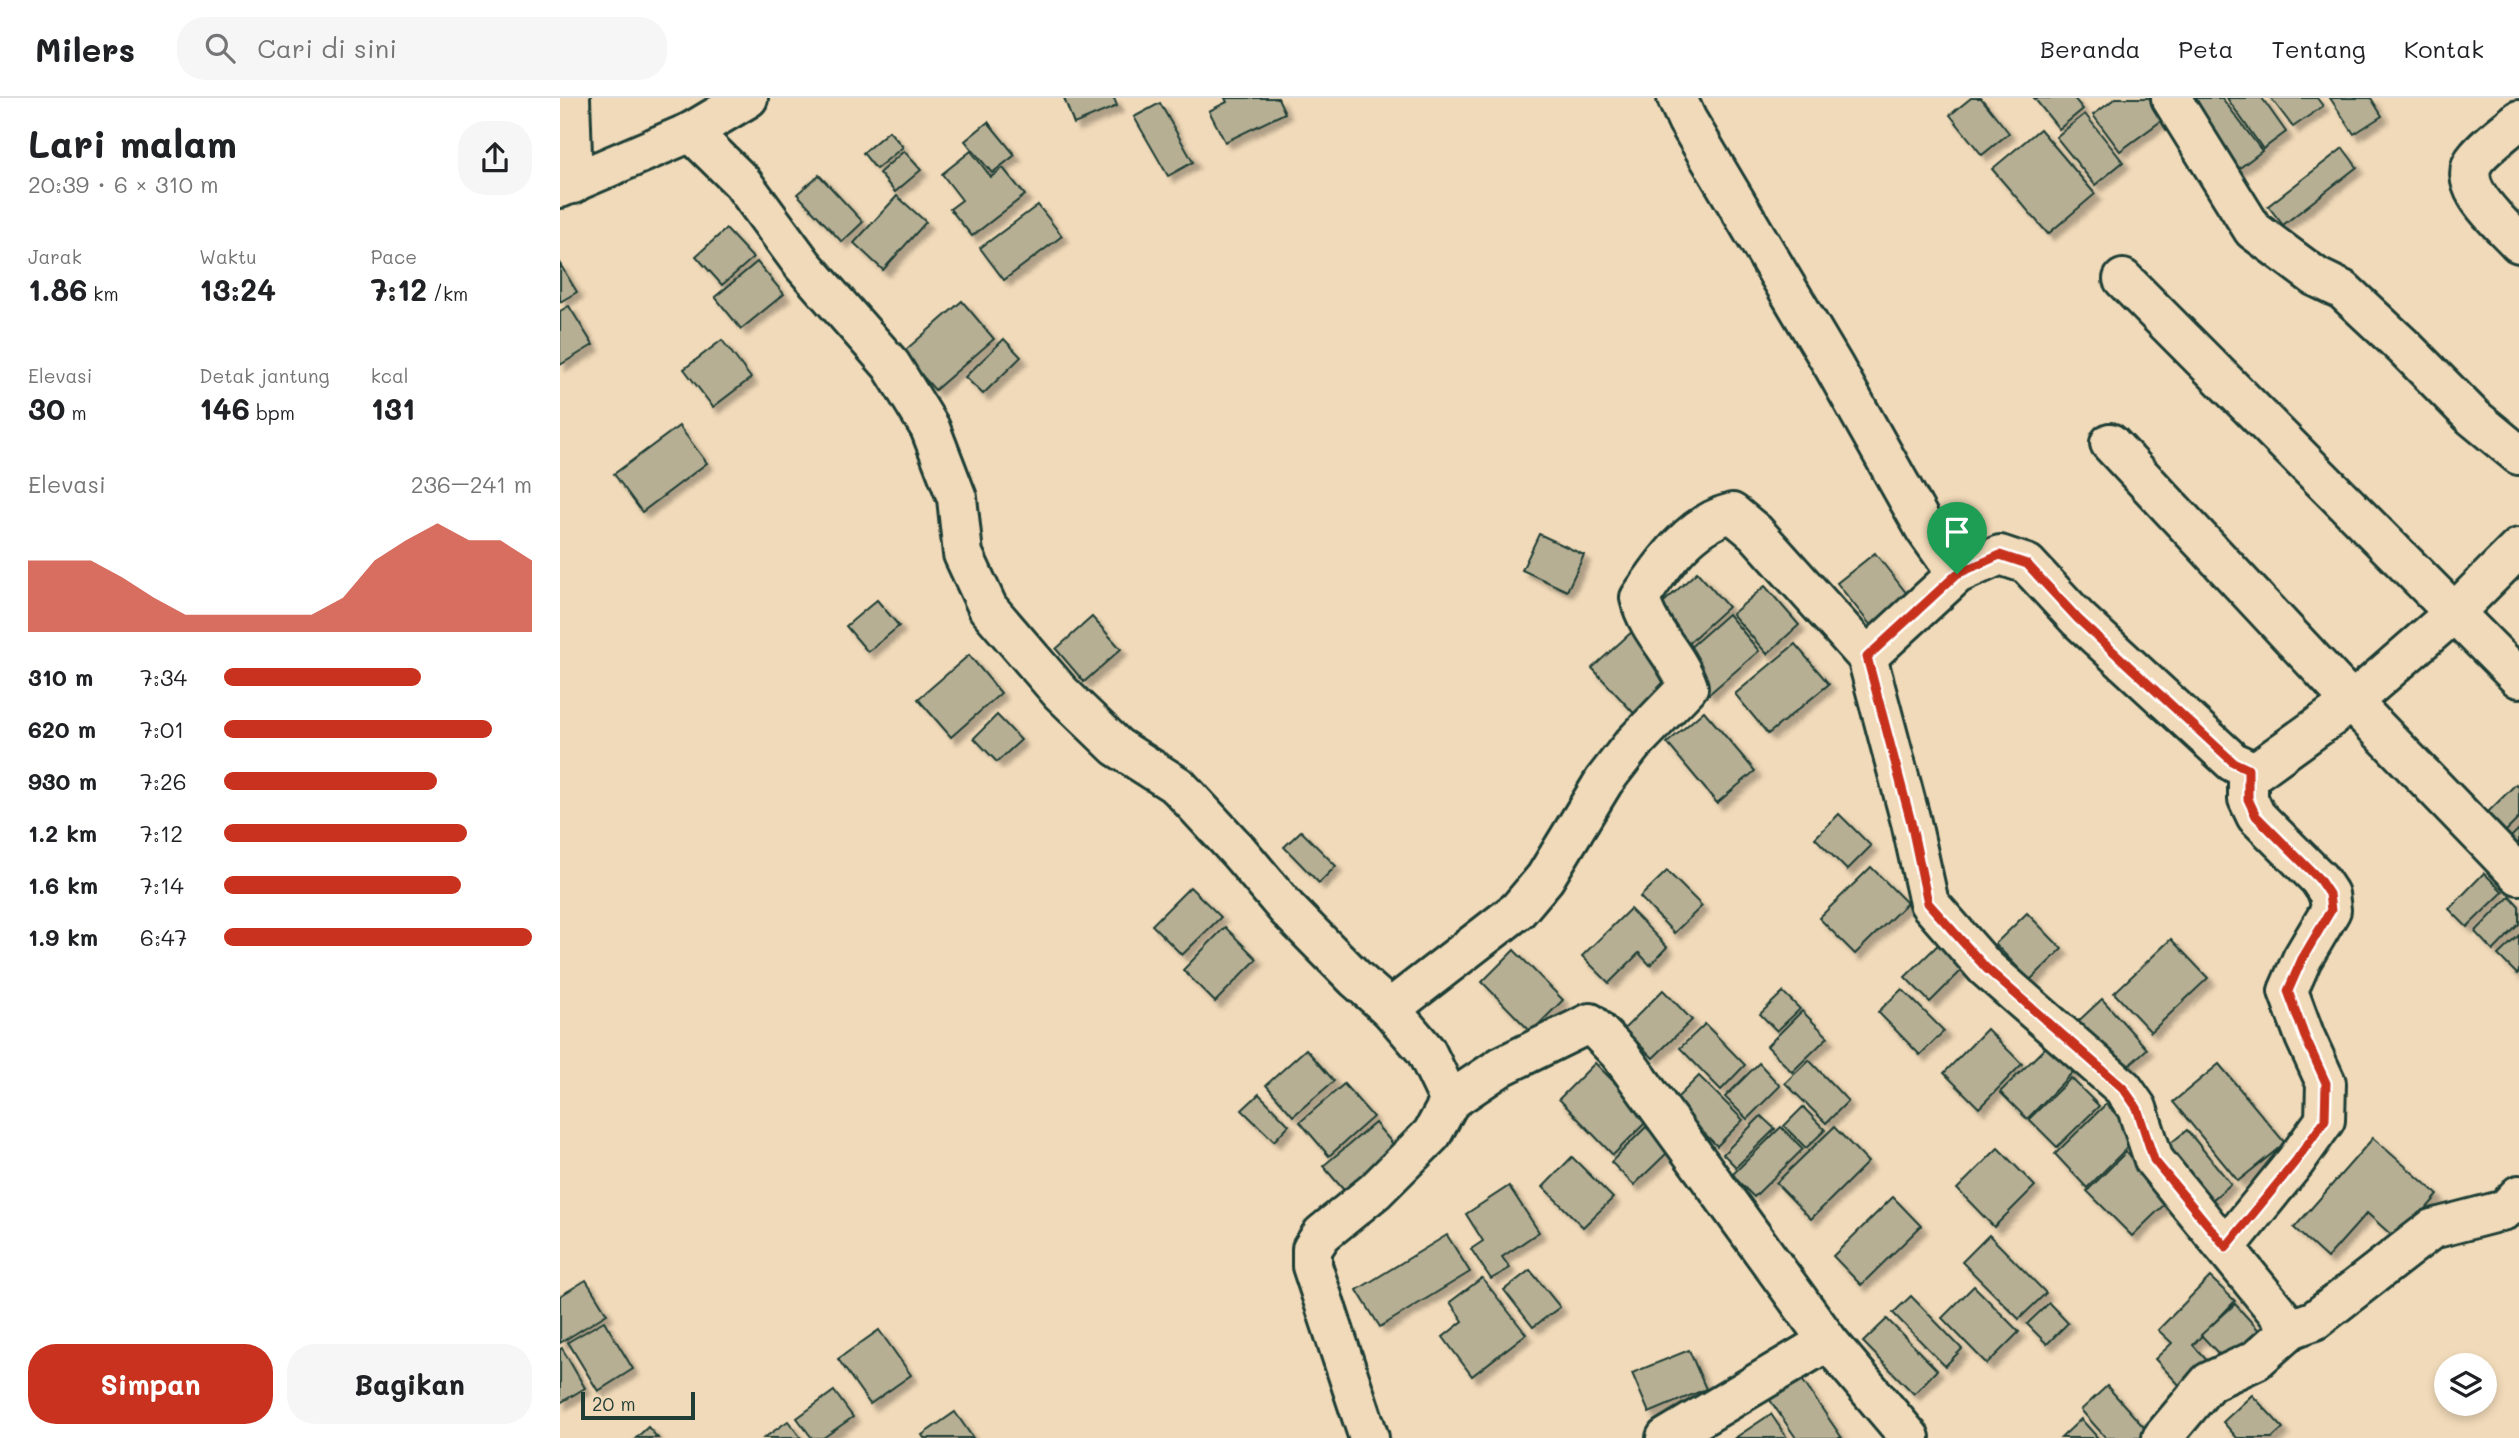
<!DOCTYPE html>
<html lang="id">
<meta charset="utf-8">
<style>
:root{--surface:#fff;--page:#f6f6f6;--text:#202124;--muted:#757577;--line:#e0e0e0;--accent:#c8321e}
body{margin:0;font-family:Mali,sans-serif;background:var(--page);color:var(--text);height:100vh;display:flex;flex-direction:column;font-size:26px;white-space:nowrap}
*{box-sizing:border-box;margin:0}
p{font-size:23px;color:var(--muted)}
.icon{flex:none;width:38px;height:38px;fill:none;stroke:currentColor;stroke-width:2;stroke-linecap:round;stroke-linejoin:round}
.map{position:relative;flex:1;overflow:hidden}
.drawer{display:flex;flex-direction:column;background:var(--surface);width:560px}
.drawer>*{flex:none}
.tools{position:absolute;left:1874px;top:1255px;display:grid;gap:14px}
.tools a{display:grid;place-items:center;width:63px;height:63px;border-radius:50%;background:var(--surface);box-shadow:0 4px 10px #0003;font-size:35px}
.scale{position:absolute;left:21px;bottom:18px;width:114px;box-sizing:border-box;padding-left:7px;border:4px solid #1f3d34;border-top:0;font-size:19px;line-height:24px;white-space:nowrap;color:#1f3d34;-webkit-text-stroke:5px #f1dab9;paint-order:stroke}
.pin{position:absolute;display:grid;place-items:center;width:60px;height:60px;color:#fff;margin:-72px -30px;border-radius:50% 50% 50% 0;rotate:-45deg;box-shadow:0 0 7px #0007}
.pin .icon{rotate:45deg}
.round{display:grid;place-items:center;flex:none;width:74px;height:74px;border-radius:28px;background:var(--page)}
.overview{display:flex;align-items:center;justify-content:space-between;height:119px;padding:0 28px}
h1{font-size:38px;font-weight:800;line-height:52px}
.metrics{display:grid;grid-template-columns:repeat(3,1fr);gap:10px;height:119px;padding:7px 28px}
.metrics div{display:grid;align-content:center}
.metrics b{font-size:30px;font-weight:800}
.metrics small{font-size:19px;font-weight:400}
.metrics p{font-size:19px}
.chart{height:196px;padding:14px 28px}
.chart p{display:flex;justify-content:space-between}
.chart svg{width:100%;height:126px;margin-top:7px;fill:var(--accent);opacity:.7}
.primary-button{display:flex;gap:14px;margin-top:auto;padding:14px 28px}
.primary-button a{flex:1;height:80px;border-radius:28px;background:var(--accent);color:#fff;font-size:28px;font-weight:800;line-height:80px;text-align:center}
.primary-button a+a{background:var(--page);color:var(--text)}
ul{padding:0 28px;list-style:none;font-size:23px}
li{display:grid;grid-template-columns:112px 84px 1fr;align-items:center;height:52px}
li i{height:18px;border-radius:9px;background:var(--accent)}
header{display:flex;align-items:center;gap:42px;box-sizing:border-box;height:98px;padding:0 35px;background:var(--surface);border-bottom:2px solid var(--line)}
header strong{font-size:33px}
nav{display:flex;gap:38px;margin-inline-start:auto;font-size:24px}
.search{width:490px;height:63px;background:var(--page);display:flex;align-items:center;gap:18px;box-sizing:border-box;padding:0 24px;border-radius:28px;color:var(--muted);font-size:26px}
main{display:flex;flex:1;min-height:0}
.map>svg:first-child{display:block}
.building{fill:#b6af94;stroke:#1f3d34;stroke-width:2;filter:url(#shadow)}
.lines{fill:none;stroke-linecap:round;stroke-linejoin:round}
.minor-casing{stroke:#1f3d34;stroke-width:44}
.minor{stroke:#f1dab9;stroke-width:38}
.route-casing{stroke:#fff;stroke-width:14}
.route{stroke:#c8321e;stroke-width:9}
</style>
<header>
<strong>Milers</strong>
<div class="search"><svg class="icon" aria-label="search" viewBox="0 0 24 24"><circle cx="10" cy="10" r="6"/><path d="M15 15l6 6"/></svg>Cari di sini</div>
<nav><a>Beranda</a><a>Peta</a><a>Tentang</a><a>Kontak</a></nav>
</header>
<main>
<section class="drawer">
<div class="overview"><div><h1>Lari malam</h1><p>20:39 · 6 × 310 m</p></div><a class="round"><svg class="icon" aria-label="share" viewBox="0 0 24 24"><path d="M12 15V3M7 8l5-5 5 5M5 13v7h14v-7"/></svg></a></div>
<div class="metrics">
<div><p>Jarak</p><b>1.86<small> km</small></b></div>
<div><p>Waktu</p><b>13:24</b></div>
<div><p>Pace</p><b>7:12<small> /km</small></b></div>
</div>
<div class="metrics">
<div><p>Elevasi</p><b>30<small> m</small></b></div>
<div><p>Detak jantung</p><b>146<small> bpm</small></b></div>
<div><p>kcal</p><b>131</b></div>
</div>
<div class="chart"><p><span>Elevasi</span>236–241 m</p>
<svg viewBox="0 0 160 44" preserveAspectRatio="none"><path d="M0 44V19L10 19L20 19L30 25L40 32L50 38L60 38L70 38L80 38L90 38L100 32L110 19L120 12L130 6L140 12L150 12L160 19V44z"/></svg>
</div>
<ul>
<li><b>310 m</b>7:34<i style="width:64%"></i></li>
<li><b>620 m</b>7:01<i style="width:87%"></i></li>
<li><b>930 m</b>7:26<i style="width:69%"></i></li>
<li><b>1.2 km</b>7:12<i style="width:79%"></i></li>
<li><b>1.6 km</b>7:14<i style="width:77%"></i></li>
<li><b>1.9 km</b>6:47<i style="width:100%"></i></li>
</ul>
<div class="primary-button"><a>Simpan</a><a>Bagikan</a></div>
</section>
<div class="map">
<svg width="1959" height="1340" viewBox="0 0 1959 1340">
<defs>
<filter id="shadow"><feDropShadow dx="6" dy="6" stdDeviation="2" flood-color="#0004"/></filter>
</defs>
<rect width="100%" height="100%" fill="#f1dab9"/>
<filter id="ink" filterUnits="userSpaceOnUse"><feTurbulence type="fractalNoise" baseFrequency=".0143" numOctaves="2"/><feDisplacementMap in="SourceGraphic" scale="14" xChannelSelector="R" yChannelSelector="G"/><feConvolveMatrix kernelMatrix="1 2 1 2 8 2 1 2 1" color-interpolation-filters="sRGB"/></filter>
<g filter="url(#ink)">
<g class="building">
<polygon points="504,0 554,0 557,8 514,26"/>
<polygon points="665,0 718,0 725,15 665,44 649,13 667,4"/>
<polygon points="1411,0 1421,0 1449,35 1422,57 1390,17"/>
<polygon points="1474,0 1514,0 1523,11 1499,31"/>
<polygon points="1556,0 1601,0 1612,15 1560,53 1533,17"/>
<polygon points="1629,0 1662,0 1702,53 1677,72"/>
<polygon points="1667,0 1702,0 1726,34 1703,51"/>
<polygon points="1711,0 1757,0 1763,8 1733,29"/>
<polygon points="1770,0 1811,0 1822,18 1794,36"/>
<polygon points="600,5 633,64 608,78 574,19"/>
<polygon points="1525,16 1563,64 1535,87 1496,39"/>
<polygon points="428,24 455,57 432,75 405,43"/>
<polygon points="1480,31 1535,96 1488,136 1432,71"/>
<polygon points="329,33 343,49 316,71 303,55"/>
<polygon points="1783,50 1797,69 1723,127 1708,108"/>
<polygon points="344,53 361,72 335,94 319,75"/>
<polygon points="411,53 431,79 443,70 465,97 412,138 390,111 402,102 382,76"/>
<polygon points="259,77 303,124 282,144 237,96"/>
<polygon points="337,98 366,124 323,172 294,145"/>
<polygon points="478,107 502,138 444,182 420,150"/>
<polygon points="166,131 193,160 162,187 136,158"/>
<polygon points="197,164 224,196 181,231 155,199"/>
<polygon points="0,166 17,194 0,204"/>
<polygon points="402,203 434,241 375,292 342,255"/>
<polygon points="9,208 33,247 0,267 0,213"/>
<polygon points="444,241 461,259 423,296 405,279"/>
<polygon points="162,242 191,280 153,309 124,271"/>
<polygon points="119,328 147,365 82,414 54,376"/>
<polygon points="979,436 1024,457 1007,493 962,472"/>
<polygon points="1315,455 1358,510 1320,539 1277,485"/>
<polygon points="1137,474 1168,509 1125,548 1094,513"/>
<polygon points="1205,488 1239,527 1207,556 1172,516"/>
<polygon points="317,502 339,528 308,554 286,528"/>
<polygon points="1168,516 1199,553 1149,596 1118,560"/>
<polygon points="532,519 561,551 524,584 496,551"/>
<polygon points="1074,532 1123,584 1081,623 1032,570"/>
<polygon points="1235,546 1269,586 1208,636 1175,596"/>
<polygon points="409,557 441,595 391,639 358,601"/>
<polygon points="1144,613 1195,673 1157,705 1107,645"/>
<polygon points="437,617 461,642 437,664 414,640"/>
<polygon points="1956,686 1959,689 1959,720 1939,740 1921,721"/>
<polygon points="1279,716 1311,748 1287,772 1255,740"/>
<polygon points="1959,731 1959,757 1946,744"/>
<polygon points="741,733 776,768 759,785 724,749"/>
<polygon points="1311,769 1347,805 1295,856 1259,820"/>
<polygon points="1107,773 1142,808 1114,835 1080,799"/>
<polygon points="1924,775 1943,794 1907,829 1889,811"/>
<polygon points="630,789 661,819 622,857 592,827"/>
<polygon points="1950,798 1959,808 1959,826 1933,853 1915,834"/>
<polygon points="1070,811 1107,849 1090,867 1079,855 1049,885 1022,858"/>
<polygon points="1467,815 1502,851 1470,882 1435,846"/>
<polygon points="665,829 697,861 655,904 623,872"/>
<polygon points="1959,837 1959,874 1957,876 1938,857"/>
<polygon points="1385,840 1410,864 1370,904 1345,879"/>
<polygon points="1611,841 1648,880 1591,934 1554,895"/>
<polygon points="954,852 1003,902 971,934 922,884"/>
<polygon points="1342,891 1384,933 1360,957 1318,914"/>
<polygon points="1103,892 1132,922 1093,960 1064,931"/>
<polygon points="1223,894 1240,911 1217,933 1200,916"/>
<polygon points="1542,901 1587,951 1556,979 1511,930"/>
<polygon points="1242,913 1268,939 1232,974 1207,948"/>
<polygon points="1145,926 1185,967 1161,992 1120,950"/>
<polygon points="1427,931 1462,966 1419,1010 1384,975"/>
<polygon points="1487,948 1513,974 1467,1021 1440,994"/>
<polygon points="746,951 774,983 733,1018 706,987"/>
<polygon points="1249,962 1288,1003 1266,1025 1225,985"/>
<polygon points="1035,965 1090,1020 1053,1057 999,1001"/>
<polygon points="1199,965 1220,988 1187,1021 1165,999"/>
<polygon points="1659,966 1725,1045 1678,1083 1613,1004"/>
<polygon points="1139,978 1183,1022 1157,1048 1113,1004"/>
<polygon points="1511,980 1539,1008 1497,1049 1469,1021"/>
<polygon points="784,986 813,1019 769,1058 740,1024"/>
<polygon points="699,996 729,1027 714,1043 682,1012"/>
<polygon points="1546,1006 1578,1039 1527,1090 1495,1056"/>
<polygon points="1243,1009 1265,1032 1246,1050 1224,1028"/>
<polygon points="1201,1018 1215,1031 1176,1069 1163,1056"/>
<polygon points="815,1025 840,1054 789,1098 763,1068"/>
<polygon points="1086,1029 1110,1052 1074,1087 1051,1064"/>
<polygon points="1221,1029 1243,1051 1194,1099 1172,1077"/>
<polygon points="1274,1029 1308,1064 1251,1121 1216,1085"/>
<polygon points="1627,1032 1671,1086 1640,1112 1595,1058"/>
<polygon points="1813,1040 1878,1097 1838,1143 1807,1115 1767,1160 1734,1130"/>
<polygon points="1438,1050 1475,1088 1434,1129 1397,1091"/>
<polygon points="1566,1054 1611,1100 1572,1138 1527,1093"/>
<polygon points="1012,1059 1053,1100 1023,1129 983,1089"/>
<polygon points="949,1088 979,1134 942,1159 950,1170 931,1181 911,1151 923,1143 906,1116"/>
<polygon points="1333,1099 1361,1128 1301,1187 1273,1158"/>
<polygon points="887,1137 910,1174 820,1229 797,1192"/>
<polygon points="1429,1137 1486,1195 1459,1221 1402,1164"/>
<polygon points="970,1172 1000,1209 973,1229 944,1192"/>
<polygon points="1650,1179 1675,1203 1633,1247 1650,1266 1623,1291 1595,1261 1612,1245 1598,1232"/>
<polygon points="922,1180 966,1236 912,1278 883,1239 903,1223 890,1204"/>
<polygon points="26,1182 47,1216 0,1245 0,1198"/>
<polygon points="1414,1188 1459,1234 1427,1266 1382,1220"/>
<polygon points="1351,1198 1402,1251 1385,1268 1333,1215"/>
<polygon points="1489,1205 1508,1225 1487,1246 1467,1226"/>
<polygon points="1675,1206 1704,1238 1671,1269 1641,1237"/>
<polygon points="1327,1221 1377,1272 1354,1296 1303,1244"/>
<polygon points="44,1223 73,1271 38,1293 8,1244"/>
<polygon points="319,1232 351,1277 310,1306 278,1261"/>
<polygon points="2,1250 25,1290 0,1305 0,1251"/>
<polygon points="1129,1252 1146,1291 1089,1315 1072,1275"/>
<polygon points="1241,1280 1282,1340 1236,1340 1210,1302"/>
<polygon points="1547,1288 1590,1336 1585,1340 1546,1340 1521,1312"/>
<polygon points="274,1293 293,1319 263,1340 252,1340 237,1320"/>
<polygon points="1692,1297 1723,1330 1712,1340 1677,1340 1663,1324"/>
<polygon points="395,1314 413,1340 364,1340 362,1337"/>
<polygon points="1211,1316 1227,1340 1175,1340"/>
<polygon points="1521,1321 1538,1340 1501,1340"/>
<polygon points="228,1323 241,1340 204,1340"/>
<polygon points="88,1329 98,1340 76,1340"/>
</g>
<g class="lines">
<defs>
<g id="minor">
<polyline points="10,0 13,86"/>
<polyline points="1117,0 1127,22 1274,269 1365,431 1397,476"/>
<polyline points="1611,0 1693,132 1756,179 1783,192 1846,251 1913,319 1959,357"/>
<path d="M1959 22C1945 34 1929 45 1917 59 1892 86 1942 126 1959 145"/>
<polyline points="131,34 182,84 243,167 331,267 370,330 397,400 403,456 428,510 501,595 557,649 618,688 679,754 727,811 796,881 830,911 866,953 890,1003 872,1036 815,1093 762,1136 752,1151 752,1168 809,1340"/>
<polyline points="0,90 131,34 188,0"/>
<polyline points="1563,181 1959,580"/>
<polyline points="1550,345 1792,604 1959,777"/>
<polyline points="1307,559 1397,476 1440,457 1467,466 1518,521 1673,664 1688,671 1698,672 1792,604 1895,514 1959,450"/>
<path d="M830 911 958 812 985 780 1044 683 1072 647 1128 589C1117 556 1088 534 1080 500 1102 467 1131 425 1172 415L1195 434 1307 559 1351 724 1369 805 1426 870 1563 990 1577 1010 1594 1062 1731 1231"/>
<polyline points="890,1003 942,968 1030,925 1060,956 1268,1243 1350,1340"/>
<polyline points="1666,1149 1735,1064 1765,1022 1766,985 1745,939 1728,893 1742,861 1771,812 1769,796 1759,781 1696,718 1688,701 1688,671"/>
<polyline points="1106,1340 1268,1243"/>
<polyline points="1602,1340 1649,1284 1696,1262 1731,1231 1755,1222 1872,1131 1945,1112 1959,1097"/>
</g>
</defs>
<use href="#minor" class="minor-casing"/>
<use href="#minor" class="minor"/>
</g>
</g>
<g class="lines" filter="url(#ink)">
<defs>
<polygon id="route" points="1440,457 1467,466 1518,521 1673,664 1688,671 1688,701 1696,718 1759,781 1769,796 1771,812 1742,861 1728,893 1745,939 1766,985 1765,1022 1735,1064 1666,1149 1594,1062 1577,1010 1563,990 1426,870 1368,805 1351,724 1307,559 1397,476"/>
</defs>
<use href="#route" class="route-casing"/>
<use href="#route" class="route"/>
</g>
</svg>
<div class="tools">
<a><svg class="icon" aria-label="layers" viewBox="0 0 24 24"><path d="M12 4l9 5-9 5-9-5zM3 14l9 5 9-5"/></svg></a>
</div>
<div class="scale">20 m</div>
<div class="pin" style="left:1397px;top:476px;background:#1e9e55"><svg class="icon" aria-label="arrive" viewBox="0 0 24 24"><path d="M6 21V4h12l-3 4 3 4H6"/></svg></div>
</div>
</main>
